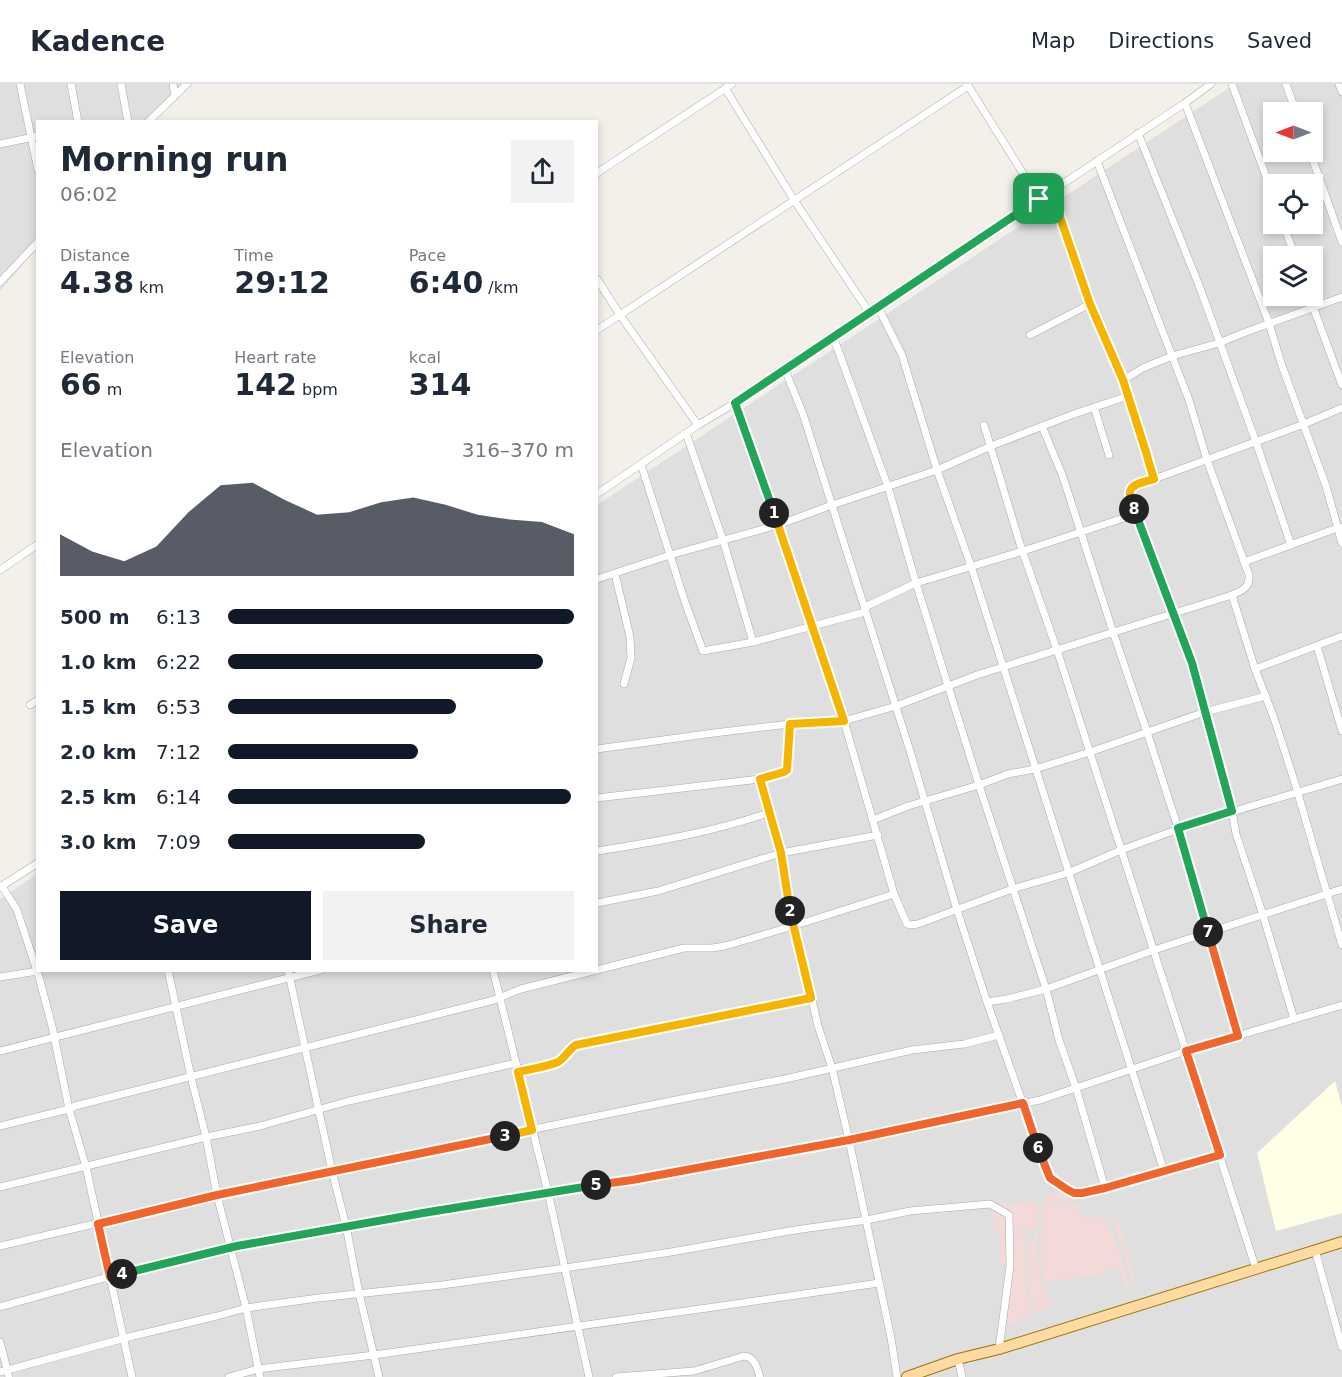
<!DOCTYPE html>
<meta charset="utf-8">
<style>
:root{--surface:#fff;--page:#f2f2f3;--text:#1f2937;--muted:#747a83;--line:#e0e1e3;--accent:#111827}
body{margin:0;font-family:"DejaVu Sans",sans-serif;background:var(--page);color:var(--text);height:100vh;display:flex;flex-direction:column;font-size:22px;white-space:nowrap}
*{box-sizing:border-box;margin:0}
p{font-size:20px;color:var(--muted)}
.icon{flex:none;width:33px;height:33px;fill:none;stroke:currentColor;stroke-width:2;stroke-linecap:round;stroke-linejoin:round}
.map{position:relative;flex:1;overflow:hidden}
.details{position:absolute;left:36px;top:36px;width:562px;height:852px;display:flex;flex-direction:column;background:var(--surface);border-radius:0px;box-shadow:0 3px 9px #0003}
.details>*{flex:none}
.needle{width:39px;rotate:270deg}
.buttons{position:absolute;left:1263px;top:18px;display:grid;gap:12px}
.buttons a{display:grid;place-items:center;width:60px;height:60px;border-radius:0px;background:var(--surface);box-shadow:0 3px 9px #0003;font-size:30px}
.pin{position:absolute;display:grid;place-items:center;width:51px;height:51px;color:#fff;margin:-26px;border-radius:12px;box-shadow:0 3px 9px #0006}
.km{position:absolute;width:30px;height:30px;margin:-15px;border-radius:50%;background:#222;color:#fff;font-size:16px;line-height:30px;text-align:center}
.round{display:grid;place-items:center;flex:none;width:63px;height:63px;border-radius:0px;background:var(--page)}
.headline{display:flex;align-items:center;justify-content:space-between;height:102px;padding:0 24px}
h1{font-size:33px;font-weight:800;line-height:45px}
.metrics{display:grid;grid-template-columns:repeat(3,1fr);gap:9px;height:102px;padding:6px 24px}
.metrics div{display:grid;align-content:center}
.metrics b{font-size:30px;font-weight:800}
.metrics small{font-size:16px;font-weight:400}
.metrics p{font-size:16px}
.chart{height:168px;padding:12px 24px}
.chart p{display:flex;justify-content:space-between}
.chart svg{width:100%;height:108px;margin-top:6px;fill:var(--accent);opacity:.7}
.button{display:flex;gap:12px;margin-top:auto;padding:12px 24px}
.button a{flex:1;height:69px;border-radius:0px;background:var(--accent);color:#fff;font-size:24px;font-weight:800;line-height:69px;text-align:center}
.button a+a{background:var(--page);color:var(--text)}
ul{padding:0 24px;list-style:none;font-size:20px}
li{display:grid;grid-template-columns:96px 72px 1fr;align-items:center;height:45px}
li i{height:15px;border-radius:8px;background:var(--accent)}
header{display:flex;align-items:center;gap:36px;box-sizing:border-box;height:84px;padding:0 30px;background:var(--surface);border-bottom:2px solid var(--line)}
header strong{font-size:28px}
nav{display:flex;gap:33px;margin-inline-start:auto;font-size:21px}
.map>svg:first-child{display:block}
.residential{fill:#e0dfdf;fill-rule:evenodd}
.commercial{fill:#f3dad8}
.education{fill:#feffe5}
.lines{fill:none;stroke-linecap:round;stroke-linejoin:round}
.street-casing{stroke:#a9a9a9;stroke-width:8}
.primary-casing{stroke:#a07200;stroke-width:12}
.street{stroke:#fff;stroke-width:7}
.primary{stroke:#ffdba1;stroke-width:10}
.split-1-casing{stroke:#fff;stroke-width:12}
.split-2-casing{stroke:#fff;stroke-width:12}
.split-3-casing{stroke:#fff;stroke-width:12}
.split-4-casing{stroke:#fff;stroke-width:12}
.split-5-casing{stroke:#fff;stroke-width:12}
.split-6-casing{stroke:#fff;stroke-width:12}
.split-7-casing{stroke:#fff;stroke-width:12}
.split-8-casing{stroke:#fff;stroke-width:12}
.split-9-casing{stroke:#fff;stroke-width:12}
.split-1{stroke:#22a559;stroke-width:8}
.split-2{stroke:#f5b400;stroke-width:8}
.split-3{stroke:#f5b400;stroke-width:8}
.split-4{stroke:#f0652b;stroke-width:8}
.split-5{stroke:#22a559;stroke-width:8}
.split-6{stroke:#f0652b;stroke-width:8}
.split-7{stroke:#f0652b;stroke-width:8}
.split-8{stroke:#22a559;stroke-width:8}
.split-9{stroke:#f5b400;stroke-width:8}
</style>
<header>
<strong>Kadence</strong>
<nav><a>Map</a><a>Directions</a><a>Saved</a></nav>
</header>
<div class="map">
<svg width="1342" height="1293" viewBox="0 0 1342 1293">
<rect width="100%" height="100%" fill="#f2f0e8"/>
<g class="residential">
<polygon points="0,0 191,0 151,37 38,38 37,164 0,207"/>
<path d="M1235 0H1342V1293H0V815L37 790 38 886H597V421ZM1274 28H1312V68H1274ZM1274 100H1312V140H1274ZM1274 172H1312V212H1274Z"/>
</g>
<g class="commercial">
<polygon points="1069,1107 1099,1109 1063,1118 1044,1119 1044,1110 1057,1110"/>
<polygon points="1038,1117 1038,1145 1013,1146 1012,1129 1010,1126 1003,1125 1003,1120 1008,1121"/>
<polygon points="1078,1119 1082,1133 1106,1133 1125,1183 1129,1204 1126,1206 1121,1189 1118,1186 1111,1185 1096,1192 1058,1196 1046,1200 1043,1191 1041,1176 1042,1121"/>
<polygon points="994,1125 1007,1132 1008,1179 997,1180 1000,1171 1001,1147 994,1146"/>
<polygon points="1115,1130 1126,1162 1136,1202 1133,1202 1125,1171 1111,1132"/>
<polygon points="1011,1149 1025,1150 1027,1215 1032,1231 1007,1242 1012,1187"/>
<polygon points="1034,1149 1037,1149 1038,1176 1040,1192 1051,1222 1035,1229 1029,1206 1028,1190 1028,1159 1033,1158"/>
</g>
<polygon class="education" points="1335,997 1342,1023 1342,1129 1276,1147 1257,1069"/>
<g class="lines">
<defs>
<g id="street">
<polyline points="20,0 38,86"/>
<polyline points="71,0 78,38"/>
<polyline points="121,0 128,38"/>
<polyline points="173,0 175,12"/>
<polyline points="967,0 1039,115"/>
<polyline points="1232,0 1274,114"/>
<polyline points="1286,0 1296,28"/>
<polyline points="1339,0 1342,8"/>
<polyline points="725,4 794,116 869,228"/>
<polyline points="1185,19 1269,239 1281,279 1326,402 1342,459"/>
<polyline points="148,38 187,0"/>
<polyline points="1138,49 1200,204 1256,358 1291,461"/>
<polyline points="0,60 38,52"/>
<polyline points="1310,68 1342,158"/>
<polyline points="597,89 732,0"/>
<path d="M1051 107 1090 220 1123 296 1146 368 1148 379 1154 395C1142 399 1129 398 1129 413L1192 579 1219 675 1232 727 1236 750 1263 831 1294 935"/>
<polyline points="1283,140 1295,172"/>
<polyline points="597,195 620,231 698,341"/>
<polyline points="0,198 38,158"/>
<polyline points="1309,212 1342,301"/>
<polyline points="878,223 902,271 937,386 971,482 1164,1087"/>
<polyline points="597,246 968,2"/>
<polyline points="1030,251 1090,220"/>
<polyline points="833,252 888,403 916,499 979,701 1046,905 1059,956 1076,1004 1105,1104"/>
<path d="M785 286 803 330 910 667 957 826 987 918 1047 1088C1052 1098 1065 1107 1076 1109 1088 1111 1114 1101 1126 1098 1157 1089 1188 1080 1220 1071"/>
<polyline points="1123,296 1143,284 1172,272 1219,259 1246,248 1342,213"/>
<polyline points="1094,323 1109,371"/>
<polyline points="984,341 1020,460 1058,569 1256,1185"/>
<polyline points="1042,342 1063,393 1113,548 1147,648 1178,744 1238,952"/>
<polyline points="686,349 723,456 753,558"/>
<polyline points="641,380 685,518 703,567 753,558 865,528 867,522 916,499 1023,467 1136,430"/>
<polyline points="1154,395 1304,340 1342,324"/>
<polyline points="597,410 698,341 735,319 869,228 1185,19 1211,0"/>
<polyline points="1244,478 1340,443"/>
<polyline points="0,486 38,460"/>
<polyline points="615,490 630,553 631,574 624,600"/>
<polyline points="597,495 670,471 778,441 832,421 937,386 991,362 1074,330 1128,312"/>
<polyline points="1232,511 1255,585 1274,634 1294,696 1342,861"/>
<polyline points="1317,562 1342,647"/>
<polyline points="1255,585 1342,552"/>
<polyline points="30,621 38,616"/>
<path d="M597 665 714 649 790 640 844 637 896 622 977 591 1232 511C1242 507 1250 503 1249 491L1207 376 1189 316 1097 77"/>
<polyline points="760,695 781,769 793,842 802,872 818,942 832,984 849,1056 891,1254 897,1293"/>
<polyline points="597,714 760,695 784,688 787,686 790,640"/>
<polyline points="873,736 908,722 979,701 1008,690 1035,685 1090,668 1205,628 1266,612"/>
<path d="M597 767C655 758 713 748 768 729"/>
<polyline points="2,802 17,826 39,893 52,942 69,1025 86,1083 132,1293"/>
<polyline points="0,803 38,779"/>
<polyline points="894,810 907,840 910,841 918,840 1012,805 1068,789 1121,766 1195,739 1342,695"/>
<polyline points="597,819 658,807 781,769 878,751"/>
<polyline points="168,886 191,993 206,1053 217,1111 246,1224 260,1293"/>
<polyline points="288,886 332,1087 346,1142 359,1209 379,1293"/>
<polyline points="493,886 548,1108 589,1293"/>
<polyline points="0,893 38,887"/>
<polyline points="987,918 1007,915 1046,905 1154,866 1342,805"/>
<polyline points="0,967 320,886"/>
<path d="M518 989C531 985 546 983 558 978 565 974 569 965 576 961L811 914"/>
<polyline points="0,1042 69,1025 75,1022 494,916 521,905 684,864 712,864 725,862 793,842 894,810 844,637 778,441 735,319"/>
<polyline points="0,1103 206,1053 260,1042 349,1017 516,979"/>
<polyline points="0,1162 217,1111 299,1093 681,1015 785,995 912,966 964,960 999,951"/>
<polyline points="1315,1166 1342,1263"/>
<polyline points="0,1223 122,1189 237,1162 423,1129 632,1096 849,1056 1040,1016 1186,967 1342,921"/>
<polyline points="0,1258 9,1293"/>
<polyline points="958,1275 962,1293"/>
<polyline points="0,1288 133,1252 217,1232 246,1224 318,1214 442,1201 565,1184 671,1168 795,1146 867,1136 910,1127 990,1120 1009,1131 1010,1182 999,1265"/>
<polyline points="229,1293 258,1285 374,1271 707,1224 879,1199"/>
<path d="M616 1293 694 1287 744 1272C755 1273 757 1284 760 1293"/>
</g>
<polyline id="primary" points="907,1293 958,1275 999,1265 1342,1158"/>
</defs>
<use href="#street" class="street-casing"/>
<use href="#primary" class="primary-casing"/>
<use href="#street" class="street"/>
<use href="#primary" class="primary"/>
</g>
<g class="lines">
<defs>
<polyline id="split-1" points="774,429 735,319 1039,115"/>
<polyline id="split-2" points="774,429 844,637 790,640 787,686 784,688 760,695 781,769 790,827"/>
<path id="split-3" d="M505 1052 532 1046 518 988C531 985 546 983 558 978 565 974 569 965 576 961L811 914 790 827"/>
<polyline id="split-4" points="122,1190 110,1193 98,1140 217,1111 505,1052"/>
<polyline id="split-5" points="122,1190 237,1162 423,1129 596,1101"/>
<polyline id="split-6" points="596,1101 632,1096 849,1056 1023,1019 1038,1064"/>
<polyline id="split-7" points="1038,1064 1050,1094 1068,1106 1074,1109 1082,1109 1105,1104 1220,1071 1186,967 1238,952 1208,848"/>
<polyline id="split-8" points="1134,425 1192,579 1232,727 1178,744 1208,848"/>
<path id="split-9" d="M1039 115 1051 107 1090 220 1123 296 1146 368 1149 379 1154 395C1134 401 1123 401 1134 425"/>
</defs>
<use href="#split-1" class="split-1-casing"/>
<use href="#split-2" class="split-2-casing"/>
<use href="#split-3" class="split-3-casing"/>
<use href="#split-4" class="split-4-casing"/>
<use href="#split-5" class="split-5-casing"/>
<use href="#split-6" class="split-6-casing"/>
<use href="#split-7" class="split-7-casing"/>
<use href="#split-8" class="split-8-casing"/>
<use href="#split-9" class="split-9-casing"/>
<use href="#split-1" class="split-1"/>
<use href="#split-2" class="split-2"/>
<use href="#split-3" class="split-3"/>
<use href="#split-4" class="split-4"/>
<use href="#split-5" class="split-5"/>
<use href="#split-6" class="split-6"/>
<use href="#split-7" class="split-7"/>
<use href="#split-8" class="split-8"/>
<use href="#split-9" class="split-9"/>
</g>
</svg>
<div class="buttons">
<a><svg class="needle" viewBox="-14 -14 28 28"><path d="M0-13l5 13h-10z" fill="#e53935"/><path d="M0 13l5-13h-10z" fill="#747a83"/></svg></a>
<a><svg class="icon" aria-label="locate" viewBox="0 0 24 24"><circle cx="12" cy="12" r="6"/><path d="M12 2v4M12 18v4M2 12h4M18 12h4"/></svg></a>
<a><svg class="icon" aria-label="layers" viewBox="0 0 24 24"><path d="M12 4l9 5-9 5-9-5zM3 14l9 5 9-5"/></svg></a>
</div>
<div class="pin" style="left:1039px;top:115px;background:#1e9e55"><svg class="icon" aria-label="arrive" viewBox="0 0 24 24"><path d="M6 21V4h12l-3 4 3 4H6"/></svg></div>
<b class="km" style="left:774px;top:429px">1</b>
<b class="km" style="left:790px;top:827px">2</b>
<b class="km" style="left:505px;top:1052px">3</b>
<b class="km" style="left:122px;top:1190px">4</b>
<b class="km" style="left:596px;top:1101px">5</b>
<b class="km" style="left:1038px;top:1064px">6</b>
<b class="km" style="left:1208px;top:848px">7</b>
<b class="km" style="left:1134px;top:425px">8</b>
<section class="details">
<div class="headline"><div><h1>Morning run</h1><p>06:02</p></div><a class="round"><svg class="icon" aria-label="share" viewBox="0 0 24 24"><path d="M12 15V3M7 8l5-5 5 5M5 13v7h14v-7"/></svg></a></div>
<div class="metrics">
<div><p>Distance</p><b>4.38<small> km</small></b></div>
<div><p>Time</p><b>29:12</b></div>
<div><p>Pace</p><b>6:40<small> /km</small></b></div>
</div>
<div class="metrics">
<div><p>Elevation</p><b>66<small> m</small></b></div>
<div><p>Heart rate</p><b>142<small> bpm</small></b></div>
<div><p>kcal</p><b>314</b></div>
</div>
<div class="chart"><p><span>Elevation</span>316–370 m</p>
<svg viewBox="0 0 160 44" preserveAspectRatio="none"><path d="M0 44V27L10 34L20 38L30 32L40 18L50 7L60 6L70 13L80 19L90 18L100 14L110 12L120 15L130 19L140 21L150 22L160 27V44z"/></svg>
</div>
<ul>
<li><b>500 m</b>6:13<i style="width:100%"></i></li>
<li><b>1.0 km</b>6:22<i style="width:91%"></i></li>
<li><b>1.5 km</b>6:53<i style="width:66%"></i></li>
<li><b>2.0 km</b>7:12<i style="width:55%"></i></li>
<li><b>2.5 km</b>6:14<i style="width:99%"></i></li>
<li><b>3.0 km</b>7:09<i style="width:57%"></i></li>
</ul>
<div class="button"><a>Save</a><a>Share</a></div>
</section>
</div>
